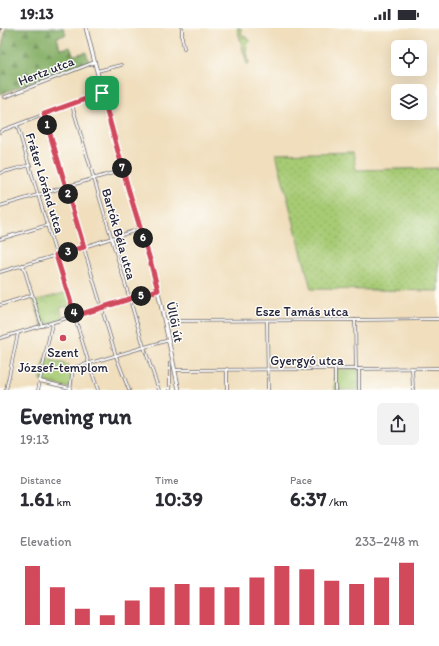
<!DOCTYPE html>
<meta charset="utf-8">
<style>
:root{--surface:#fff;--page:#f2f2f3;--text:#2b2b33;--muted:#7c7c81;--accent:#d1495b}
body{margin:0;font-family:Itim,sans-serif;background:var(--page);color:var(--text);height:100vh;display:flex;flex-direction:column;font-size:15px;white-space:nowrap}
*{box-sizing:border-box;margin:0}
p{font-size:13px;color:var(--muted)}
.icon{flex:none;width:22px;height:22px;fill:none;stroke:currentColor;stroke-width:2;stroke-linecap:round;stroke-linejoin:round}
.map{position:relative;height:362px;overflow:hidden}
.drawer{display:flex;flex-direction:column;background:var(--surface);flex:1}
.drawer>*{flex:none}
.tools{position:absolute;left:391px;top:12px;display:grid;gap:8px}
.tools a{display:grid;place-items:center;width:36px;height:36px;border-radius:6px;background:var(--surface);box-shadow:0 4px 16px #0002;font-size:20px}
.pin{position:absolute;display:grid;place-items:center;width:34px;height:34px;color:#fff;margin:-17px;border-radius:8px;box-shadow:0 2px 6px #0006}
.km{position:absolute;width:20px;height:20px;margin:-10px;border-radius:50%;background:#222;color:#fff;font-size:11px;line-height:20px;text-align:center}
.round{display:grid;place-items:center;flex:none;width:42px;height:42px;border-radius:6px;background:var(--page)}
.summary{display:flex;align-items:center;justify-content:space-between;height:68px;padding:0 20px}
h1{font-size:22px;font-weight:700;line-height:30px}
.figures{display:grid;grid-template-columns:repeat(3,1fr);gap:6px;height:68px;padding:4px 20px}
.figures div{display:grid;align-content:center}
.figures b{font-size:20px;font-weight:700}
.figures small{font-size:11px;font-weight:400}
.figures p{font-size:11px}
.chart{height:112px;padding:8px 20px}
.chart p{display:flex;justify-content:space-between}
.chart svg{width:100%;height:72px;margin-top:4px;stroke:var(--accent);stroke-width:6}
.status{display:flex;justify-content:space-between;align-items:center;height:28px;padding:0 20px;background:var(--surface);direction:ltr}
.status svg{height:11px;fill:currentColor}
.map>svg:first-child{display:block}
.grass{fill:url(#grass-dots);stroke:#647658}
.forest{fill:url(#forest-firs);stroke:#546850}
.park{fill:url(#park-crowns);stroke:#647658}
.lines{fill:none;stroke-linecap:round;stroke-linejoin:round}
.street-casing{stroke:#6a6468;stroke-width:3.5}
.secondary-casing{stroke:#6a6468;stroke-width:4.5}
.street{stroke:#fff;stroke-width:2}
.secondary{stroke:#fff;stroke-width:3}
.rail{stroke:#22223b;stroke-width:1}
.route-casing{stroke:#fff;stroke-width:8}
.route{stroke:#d1495b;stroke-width:5}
.poi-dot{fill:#d1495b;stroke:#fdfcf7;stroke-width:1.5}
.labels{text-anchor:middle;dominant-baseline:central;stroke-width:3;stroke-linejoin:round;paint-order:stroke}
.street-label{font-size:13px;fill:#22223b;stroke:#fdfcf7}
.poi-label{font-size:13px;fill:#22223b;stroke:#fdfcf7}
</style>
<div class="status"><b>19:13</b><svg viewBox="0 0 49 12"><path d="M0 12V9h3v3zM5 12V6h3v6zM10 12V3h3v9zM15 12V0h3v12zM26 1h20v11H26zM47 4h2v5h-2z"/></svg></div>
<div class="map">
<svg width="439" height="362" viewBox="0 0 439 362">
<defs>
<pattern id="grass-dots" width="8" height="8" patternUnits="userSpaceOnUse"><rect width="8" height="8" fill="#a7cb75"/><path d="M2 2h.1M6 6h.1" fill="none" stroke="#8fae66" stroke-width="1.8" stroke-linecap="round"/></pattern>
<pattern id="forest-firs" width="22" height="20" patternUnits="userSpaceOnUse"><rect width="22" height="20" fill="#85af66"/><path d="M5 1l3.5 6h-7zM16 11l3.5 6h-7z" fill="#6c8e55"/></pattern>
<pattern id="park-crowns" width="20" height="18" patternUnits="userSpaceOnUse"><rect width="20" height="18" fill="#a7cb75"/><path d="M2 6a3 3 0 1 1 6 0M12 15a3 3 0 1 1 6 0" fill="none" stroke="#8fae66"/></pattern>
</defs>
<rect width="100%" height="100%" fill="#fdfcf7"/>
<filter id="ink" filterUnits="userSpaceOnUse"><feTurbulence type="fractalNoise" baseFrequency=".025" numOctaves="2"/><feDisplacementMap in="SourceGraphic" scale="8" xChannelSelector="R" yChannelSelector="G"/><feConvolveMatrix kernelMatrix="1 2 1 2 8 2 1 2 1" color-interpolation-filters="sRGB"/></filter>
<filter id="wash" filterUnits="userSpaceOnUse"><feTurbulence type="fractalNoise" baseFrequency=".012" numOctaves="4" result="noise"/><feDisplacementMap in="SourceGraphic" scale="16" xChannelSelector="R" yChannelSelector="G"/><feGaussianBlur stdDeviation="0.9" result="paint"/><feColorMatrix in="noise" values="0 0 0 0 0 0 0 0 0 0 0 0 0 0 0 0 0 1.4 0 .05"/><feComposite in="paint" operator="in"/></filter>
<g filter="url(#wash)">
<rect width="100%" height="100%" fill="#f0debc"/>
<g class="grass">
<polygon points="237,0 241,0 242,7 250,12 250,14 246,18 249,35 247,36"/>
<polygon points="353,124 356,142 439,140 439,263 311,261 276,126"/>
</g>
<polygon class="forest" points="6,0 64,0 66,7 57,9 60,21 70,19 73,26 75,27 86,24 89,33 0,66 0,27"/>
<g class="park">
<polygon points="68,264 72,277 60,280 64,292 42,298 34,273"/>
<polygon points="45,330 68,337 67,343 73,341 70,360 40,353"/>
<rect x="335" y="341" width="24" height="21"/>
</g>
</g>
<g filter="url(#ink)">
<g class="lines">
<defs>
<g id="street">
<polyline points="182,0 182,10 184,20"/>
<polyline points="97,43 121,37"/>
<polyline points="5,69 95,34"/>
<polyline points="72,77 144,319 159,362"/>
<polyline points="44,86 116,328 129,362"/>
<polyline points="17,97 89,336 98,362"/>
<polyline points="0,104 3,102 102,65"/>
<polyline points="0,145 30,137"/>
<polyline points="0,178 123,142"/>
<polyline points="0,211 48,197"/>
<polyline points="23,237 42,298"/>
<polyline points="0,244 84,219 140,201"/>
<polyline points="0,277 32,267"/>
<polyline points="355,292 356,341"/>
<polyline points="165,293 355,292 439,291"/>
<polyline points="267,293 268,362"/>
<polyline points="0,310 158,263"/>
<polyline points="170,335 170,362"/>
<polyline points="412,340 413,362"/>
<polyline points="227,341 227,362"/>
<polyline points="335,341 335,362"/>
<polyline points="359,341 359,362"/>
<polyline points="175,342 356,341 439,340"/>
<polyline points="40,353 70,360"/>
<polyline points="6,362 18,305"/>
<polyline points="38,362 52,295"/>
<polyline points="70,362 73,340 169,312"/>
</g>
<polyline id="secondary" points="86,0 106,79 128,160 150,232 158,263 179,362"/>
</defs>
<use href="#street" class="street-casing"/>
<use href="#secondary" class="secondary-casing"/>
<use href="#street" class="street"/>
<use href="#secondary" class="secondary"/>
<polyline class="rail" points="0,5 1,0"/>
</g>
</g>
<g class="lines" filter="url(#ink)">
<defs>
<polygon id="route" points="102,65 128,160 150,232 158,262 75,288 56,227 84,219 44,86"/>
</defs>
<use href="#route" class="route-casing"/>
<use href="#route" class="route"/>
</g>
<circle class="poi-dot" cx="63" cy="310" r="4"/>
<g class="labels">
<g class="street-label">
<text transform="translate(46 43) rotate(-21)">Hertz utca</text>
<text transform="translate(45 155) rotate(73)">Fráter Lóránd utca</text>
<text transform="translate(119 206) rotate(74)">Bartók Béla utca</text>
<text x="302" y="283">Esze Tamás utca</text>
<text transform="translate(175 294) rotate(78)">Üllői út</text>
<text x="307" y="332">Gyergyó utca</text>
</g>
<g class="poi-label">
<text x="63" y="324">Szent<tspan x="63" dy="15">József-templom</tspan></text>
</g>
</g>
</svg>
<div class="tools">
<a><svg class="icon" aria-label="locate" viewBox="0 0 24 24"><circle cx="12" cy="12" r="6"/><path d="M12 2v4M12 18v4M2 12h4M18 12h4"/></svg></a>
<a><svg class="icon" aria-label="layers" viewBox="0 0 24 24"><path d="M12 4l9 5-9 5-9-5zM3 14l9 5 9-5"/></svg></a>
</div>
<div class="pin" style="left:102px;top:65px;background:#1e9e55"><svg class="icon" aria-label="arrive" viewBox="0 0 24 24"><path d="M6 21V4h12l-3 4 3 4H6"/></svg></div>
<b class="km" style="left:47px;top:97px">1</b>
<b class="km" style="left:68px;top:166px">2</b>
<b class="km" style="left:68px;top:224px">3</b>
<b class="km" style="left:74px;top:285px">4</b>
<b class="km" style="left:141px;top:268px">5</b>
<b class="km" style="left:143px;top:210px">6</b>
<b class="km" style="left:122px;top:140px">7</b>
</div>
<section class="drawer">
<div class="summary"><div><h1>Evening run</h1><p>19:13</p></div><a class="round"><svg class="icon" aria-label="share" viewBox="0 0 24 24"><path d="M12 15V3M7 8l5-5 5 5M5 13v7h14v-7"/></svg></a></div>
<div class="figures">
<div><p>Distance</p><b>1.61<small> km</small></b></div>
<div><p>Time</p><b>10:39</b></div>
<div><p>Pace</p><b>6:37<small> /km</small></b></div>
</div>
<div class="chart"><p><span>Elevation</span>233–248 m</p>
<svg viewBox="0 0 160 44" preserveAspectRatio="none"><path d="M5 44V8M15 44V21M25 44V34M35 44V38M45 44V29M55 44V21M65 44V19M75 44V21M85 44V21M95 44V15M105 44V8M115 44V10M125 44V17M135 44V19M145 44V15M155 44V6"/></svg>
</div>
</section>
